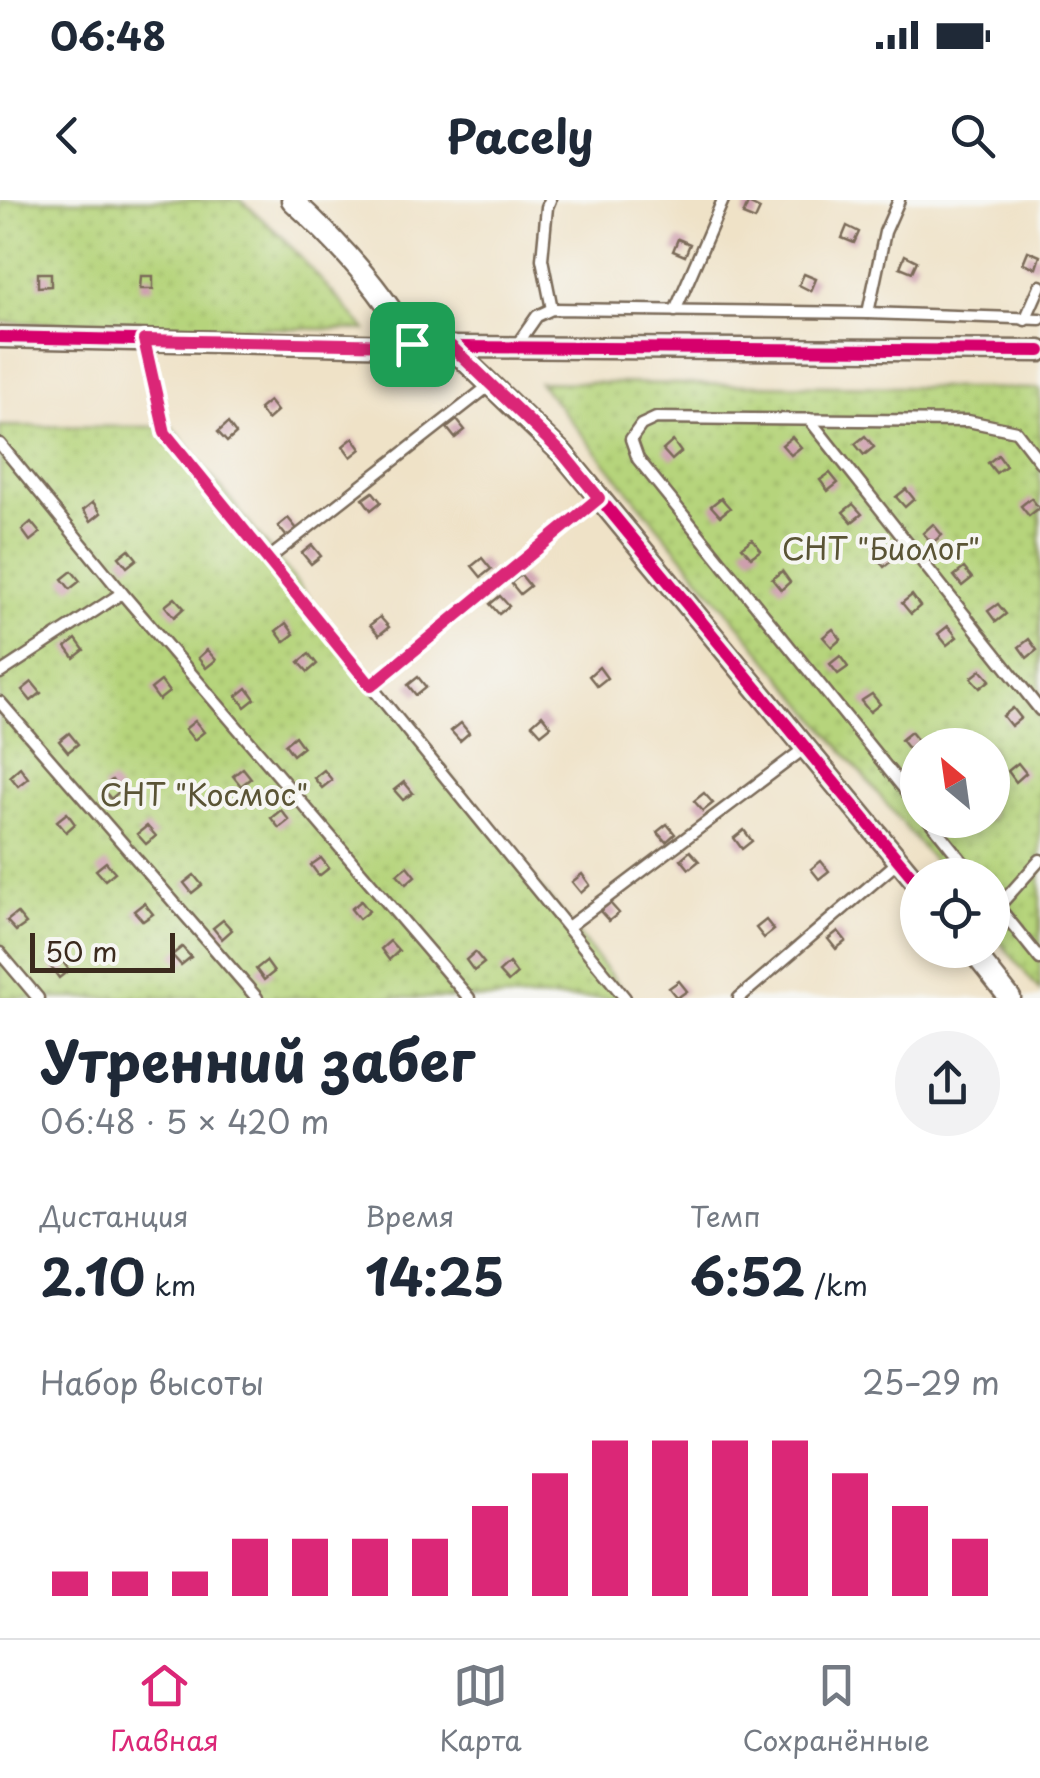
<!DOCTYPE html>
<html lang="ru">
<meta charset="utf-8">
<style>
:root{--surface:#fff;--page:#f2f2f3;--text:#1f2937;--muted:#747a83;--line:#e0e1e3;--accent:#db2777}
body{margin:0;font-family:"Playpen Sans",sans-serif;background:var(--page);color:var(--text);height:100vh;display:flex;flex-direction:column;font-size:38px;white-space:nowrap}
*{box-sizing:border-box;margin:0}
p{font-size:32px;color:var(--muted)}
.icon{flex:none;width:55px;height:55px;fill:none;stroke:currentColor;stroke-width:2;stroke-linecap:round;stroke-linejoin:round}
.map{position:relative;height:798px;overflow:hidden}
.sheet{display:flex;flex-direction:column;background:var(--surface);flex:1}
.sheet>*{flex:none}
.needle{width:65px;rotate:331deg}
.fabs{position:absolute;left:900px;top:528px;display:grid;gap:20px}
.fabs a{display:grid;place-items:center;width:110px;height:110px;border-radius:50%;background:var(--surface);box-shadow:0 5px 15px #0003;font-size:50px}
.scale{position:absolute;left:30px;bottom:25px;width:145px;box-sizing:border-box;padding-left:10px;border:5px solid #3b2a1e;border-top:0;font-size:28px;line-height:35px;white-space:nowrap;color:#3b2a1e;-webkit-text-stroke:8px #f6f6f2;paint-order:stroke}
.pin{position:absolute;display:grid;place-items:center;width:85px;height:85px;color:#fff;margin:-42px;border-radius:20px;box-shadow:0 5px 15px #0006}
.round{display:grid;place-items:center;flex:none;width:105px;height:105px;border-radius:52px;background:var(--page)}
.headline{display:flex;align-items:center;justify-content:space-between;height:170px;padding:0 40px}
h1{font-size:55px;font-weight:700;line-height:75px}
.stats{display:grid;grid-template-columns:repeat(3,1fr);gap:15px;height:170px;padding:10px 40px}
.stats div{display:grid;align-content:center}
.stats b{font-size:50px;font-weight:700}
.stats small{font-size:28px;font-weight:400}
.stats p{font-size:28px}
.chart{height:280px;padding:20px 40px}
.chart p{display:flex;justify-content:space-between}
.chart svg{width:100%;height:180px;margin-top:10px;stroke:var(--accent);stroke-width:6}
.status{display:flex;justify-content:space-between;align-items:center;height:70px;padding:0 50px;background:var(--surface);direction:ltr}
.status svg{height:28px;fill:currentColor}
header{display:flex;justify-content:space-between;align-items:center;height:130px;padding:0 40px;background:var(--surface);font-size:45px;font-weight:700}
.tabs{display:flex;justify-content:space-around;align-items:center;height:140px;border-top:2px solid var(--line);background:var(--surface);font-size:28px;color:var(--muted)}
.tabs a{display:grid;justify-items:center;gap:5px}
.tabs .selected{color:var(--accent)}
.map>svg:first-child{display:block}
.grass{fill:url(#grass-dots);stroke:#787f4c;stroke-width:2.5;fill-rule:evenodd}
.building{fill:#ce9eae}
.lines{fill:none;stroke-linecap:round;stroke-linejoin:round}
.service-casing{stroke:#7a6a59;stroke-width:15}
.minor-casing{stroke:#7a6a59;stroke-width:25}
.service{stroke:#fff;stroke-width:10}
.minor{stroke:#fff;stroke-width:20}
.cycleway-casing{stroke:#f6f6f2;stroke-width:19}
.cycleway{stroke:#d6006c;stroke-width:12}
.route-casing{stroke:#fff;stroke-width:20}
.route{stroke:#db2777;stroke-width:12}
.labels{text-anchor:middle;dominant-baseline:central;stroke-width:8;stroke-linejoin:round;paint-order:stroke}
.park-label{font-size:30px;fill:#5a5435;stroke:#f6f6f2}
</style>
<div class="status"><b>06:48</b><svg viewBox="0 0 49 12"><path d="M0 12V9h3v3zM5 12V6h3v6zM10 12V3h3v9zM15 12V0h3v12zM26 1h20v11H26zM47 4h2v5h-2z"/></svg></div>
<header><svg class="icon" aria-label="back" viewBox="0 0 24 24"><path d="M15 5l-7 7 7 7"/></svg>Pacely<svg class="icon" aria-label="search" viewBox="0 0 24 24"><circle cx="10" cy="10" r="6"/><path d="M15 15l6 6"/></svg></header>
<div class="map">
<svg width="1040" height="798" viewBox="0 0 1040 798">
<defs>
<pattern id="grass-dots" width="8" height="8" patternUnits="userSpaceOnUse" patternTransform="scale(2.5)"><rect width="8" height="8" fill="#b6d47b"/><path d="M2 2h.1M6 6h.1" fill="none" stroke="#9db66a" stroke-width="1.8" stroke-linecap="round"/></pattern>
</defs>
<rect width="100%" height="100%" fill="#f6f6f2"/>
<filter id="ink" filterUnits="userSpaceOnUse"><feTurbulence type="fractalNoise" baseFrequency=".01" numOctaves="2"/><feDisplacementMap in="SourceGraphic" scale="20" xChannelSelector="R" yChannelSelector="G"/><feConvolveMatrix kernelMatrix="1 2 1 2 8 2 1 2 1" color-interpolation-filters="sRGB"/></filter>
<filter id="wash" filterUnits="userSpaceOnUse"><feTurbulence type="fractalNoise" baseFrequency=".0048" numOctaves="4" result="noise"/><feDisplacementMap in="SourceGraphic" scale="40" xChannelSelector="R" yChannelSelector="G"/><feGaussianBlur stdDeviation="2.25" result="paint"/><feColorMatrix in="noise" values="0 0 0 0 0 0 0 0 0 0 0 0 0 0 0 0 0 1.4 0 .05"/><feComposite in="paint" operator="in"/></filter>
<g filter="url(#wash)">
<rect width="100%" height="100%" fill="#efe2c7"/>
<g class="grass">
<polygon points="0,0 241,0 282,37 366,130 0,122"/>
<path d="M539 182 1040 189V791L993 733 992 675H945ZM918 545H992V620H918Z"/>
<polygon points="0,226 172,227 629,798 0,798"/>
</g>
<g id="blocks">
<g class="building">
<polygon points="748,3 760,9 755,20 743,15"/>
<polygon points="847,26 859,32 854,43 842,38"/>
<polygon points="678,39 690,44 685,56 673,51"/>
<polygon points="1028,51 1040,56 1036,68 1023,63"/>
<polygon points="905,55 917,61 912,72 900,67"/>
<polygon points="38,73 51,73 51,86 38,87"/>
<polygon points="804,74 816,79 811,91 799,85"/>
<polygon points="141,76 153,76 153,89 140,89"/>
<polygon points="269,201 277,211 267,220 259,209"/>
<polygon points="457,220 465,230 455,238 447,228"/>
<polygon points="228,223 236,234 227,242 218,232"/>
<polygon points="865,236 874,247 864,255 855,244"/>
<polygon points="792,237 801,247 791,255 782,245"/>
<polygon points="353,238 361,249 351,257 343,246"/>
<polygon points="673,241 681,252 672,260 663,250"/>
<polygon points="998,255 1006,266 996,273 988,263"/>
<polygon points="830,273 838,283 828,291 820,280"/>
<polygon points="906,289 914,299 905,307 896,297"/>
<polygon points="373,292 381,302 371,310 363,299"/>
<polygon points="721,298 730,308 720,316 711,306"/>
<polygon points="1031,298 1039,308 1029,316 1021,306"/>
<polygon points="93,302 101,313 91,321 83,310"/>
<polygon points="853,304 862,314 852,322 843,312"/>
<polygon points="288,318 297,329 287,337 278,326"/>
<polygon points="31,322 40,333 30,341 22,330"/>
<polygon points="933,324 942,335 932,343 923,333"/>
<polygon points="752,339 761,350 751,357 742,347"/>
<polygon points="312,345 321,356 311,364 302,353"/>
<polygon points="129,349 137,359 127,367 119,357"/>
<polygon points="885,349 894,359 884,367 876,357"/>
<polygon points="482,358 491,369 481,377 472,366"/>
<polygon points="964,368 972,378 962,386 954,376"/>
<polygon points="72,371 80,381 70,389 62,379"/>
<polygon points="782,371 790,382 781,390 772,379"/>
<polygon points="521,375 530,386 520,394 511,383"/>
<polygon points="912,395 920,406 911,414 902,403"/>
<polygon points="500,396 509,406 499,414 490,404"/>
<polygon points="175,398 184,408 174,417 165,406"/>
<polygon points="998,404 1006,414 996,422 988,411"/>
<polygon points="380,417 389,427 379,435 370,425"/>
<polygon points="286,423 294,434 284,442 276,431"/>
<polygon points="948,426 957,437 947,445 938,434"/>
<polygon points="833,429 841,439 832,447 823,437"/>
<polygon points="76,439 84,450 74,458 66,447"/>
<polygon points="1029,439 1037,450 1027,458 1019,447"/>
<polygon points="207,450 216,460 206,468 198,458"/>
<polygon points="309,454 317,464 308,472 299,462"/>
<polygon points="840,456 848,467 838,474 830,464"/>
<polygon points="599,467 607,478 597,486 589,476"/>
<polygon points="981,470 990,480 980,488 971,478"/>
<polygon points="418,477 426,487 416,495 408,485"/>
<polygon points="161,481 169,492 159,500 151,489"/>
<polygon points="32,482 41,493 31,501 22,490"/>
<polygon points="247,488 255,499 245,507 237,496"/>
<polygon points="872,494 880,504 870,512 861,501"/>
<polygon points="1013,508 1021,518 1011,526 1003,516"/>
<polygon points="542,515 551,526 541,534 532,524"/>
<polygon points="195,521 204,532 194,540 185,529"/>
<polygon points="461,523 469,533 460,541 451,531"/>
<polygon points="911,532 919,542 909,550 901,540"/>
<polygon points="69,533 78,544 68,552 59,541"/>
<polygon points="295,536 303,547 293,555 285,544"/>
<polygon points="1018,563 1026,573 1016,582 1008,571"/>
<polygon points="20,567 28,578 18,586 10,576"/>
<polygon points="243,568 251,578 241,586 233,576"/>
<polygon points="324,570 332,580 322,588 314,578"/>
<polygon points="112,580 120,591 111,599 102,588"/>
<polygon points="404,582 413,593 403,600 394,590"/>
<polygon points="704,593 713,603 703,611 694,601"/>
<polygon points="281,610 289,620 279,628 271,618"/>
<polygon points="67,613 75,624 66,632 57,621"/>
<polygon points="667,624 675,634 666,642 657,632"/>
<polygon points="147,626 156,636 146,644 137,634"/>
<polygon points="744,630 752,641 742,649 734,638"/>
<polygon points="690,651 699,661 689,669 681,659"/>
<polygon points="321,658 329,668 319,676 311,665"/>
<polygon points="821,661 829,671 819,679 811,669"/>
<polygon points="106,662 115,672 105,680 96,670"/>
<polygon points="407,666 415,676 406,684 397,674"/>
<polygon points="582,674 590,685 581,693 572,682"/>
<polygon points="194,675 202,685 192,693 184,683"/>
<polygon points="361,701 369,711 359,719 351,709"/>
<polygon points="144,703 153,714 143,721 134,711"/>
<polygon points="610,703 619,713 609,721 600,711"/>
<polygon points="17,713 26,724 16,731 7,721"/>
<polygon points="223,720 232,730 222,739 213,728"/>
<polygon points="766,720 774,730 764,738 756,728"/>
<polygon points="838,731 846,741 836,749 828,739"/>
<polygon points="390,741 399,751 389,760 381,749"/>
<polygon points="182,747 191,757 181,765 172,755"/>
<polygon points="475,752 484,763 474,771 466,760"/>
<polygon points="61,759 69,770 59,778 51,767"/>
<polygon points="266,761 274,772 264,780 256,769"/>
<polygon points="509,763 517,774 508,782 499,772"/>
<polygon points="679,781 687,791 677,798 669,788"/>
</g>
</g>
</g>
<g filter="url(#ink)">
<use href="#blocks" fill-opacity="0" stroke="#7a6a59" stroke-width="2.5"/>
<g class="lines">
<defs>
<g id="service">
<polyline points="550,0 547,7 542,59 552,109"/>
<polyline points="675,111 723,0"/>
<polyline points="868,113 885,32 899,0"/>
<polyline points="1025,120 1040,86"/>
<polyline points="144,141 165,233 625,798"/>
<polyline points="516,146 537,116 552,109 868,113 1040,119"/>
<polyline points="809,219 1040,510"/>
<polyline points="0,244 122,393 469,798"/>
<polyline points="268,359 490,185"/>
<polyline points="0,473 122,393"/>
<polyline points="371,486 599,298"/>
<polyline points="0,502 257,798"/>
<polyline points="918,606 638,259 631,239 641,225 656,218 968,221 1016,231 1040,262"/>
<polyline points="929,620 973,675"/>
<polyline points="992,699 1040,759"/>
<polyline points="998,707 1040,660"/>
<polyline points="568,727 805,548"/>
<polyline points="0,753 38,798"/>
<polyline points="739,798 899,661"/>
</g>
<g id="minor">
<path d="M292 0C338 42 382 89 412 144"/>
<polyline points="0,137 451,147 1040,151"/>
<polyline points="451,147 563,254 918,684"/>
<polyline points="972,750 1010,798"/>
</g>
</defs>
<use href="#service" class="service-casing"/>
<use href="#minor" class="minor-casing"/>
<use href="#service" class="service"/>
<use href="#minor" class="minor"/>
<defs>
<g id="cycleway">
<polyline points="0,137 451,147 1040,151"/>
<polyline points="451,147 563,254 918,684"/>
</g>
</defs>
<use href="#cycleway" class="cycleway-casing"/>
<use href="#cycleway" class="cycleway"/>
</g>
</g>
<g class="lines" filter="url(#ink)">
<defs>
<polygon id="route" points="144,140 451,146 563,254 599,298 371,486 165,233"/>
</defs>
<use href="#route" class="route-casing"/>
<use href="#route" class="route"/>
</g>
<g class="labels">
<g class="park-label">
<text x="881" y="347">СНТ "Биолог"</text>
<text x="204" y="593">СНТ "Космос"</text>
</g>
</g>
</svg>
<div class="fabs">
<a><svg class="needle" viewBox="-14 -14 28 28"><path d="M0-13l5 13h-10z" fill="#e53935"/><path d="M0 13l5-13h-10z" fill="#747a83"/></svg></a>
<a><svg class="icon" aria-label="locate" viewBox="0 0 24 24"><circle cx="12" cy="12" r="6"/><path d="M12 2v4M12 18v4M2 12h4M18 12h4"/></svg></a>
</div>
<div class="scale">50 m</div>
<div class="pin" style="left:412px;top:144px;background:#1e9e55"><svg class="icon" aria-label="arrive" viewBox="0 0 24 24"><path d="M6 21V4h12l-3 4 3 4H6"/></svg></div>
</div>
<section class="sheet">
<div class="headline"><div><h1>Утренний забег</h1><p>06:48 · 5 × 420 m</p></div><a class="round"><svg class="icon" aria-label="share" viewBox="0 0 24 24"><path d="M12 15V3M7 8l5-5 5 5M5 13v7h14v-7"/></svg></a></div>
<div class="stats">
<div><p>Дистанция</p><b>2.10<small> km</small></b></div>
<div><p>Время</p><b>14:25</b></div>
<div><p>Темп</p><b>6:52<small> /km</small></b></div>
</div>
<div class="chart"><p><span>Набор высоты</span>25–29 m</p>
<svg viewBox="0 0 160 44" preserveAspectRatio="none"><path d="M5 44V38M15 44V38M25 44V38M35 44V30M45 44V30M55 44V30M65 44V30M75 44V22M85 44V14M95 44V6M105 44V6M115 44V6M125 44V6M135 44V14M145 44V22M155 44V30"/></svg>
</div>
</section>
<nav class="tabs">
<a class="selected"><svg class="icon" aria-label="home" viewBox="0 0 24 24"><path d="M3 11l9-7 9 7M6 9v11h12V9"/></svg>Главная</a>
<a><svg class="icon" aria-label="map" viewBox="0 0 24 24"><path d="M3 6l6-2 6 2 6-2v14l-6 2-6-2-6 2zM9 4v14M15 6v14"/></svg>Карта</a>
<a><svg class="icon" aria-label="saved" viewBox="0 0 24 24"><path d="M7 4h10v16l-5-4-5 4z"/></svg>Сохранённые</a>
</nav>
